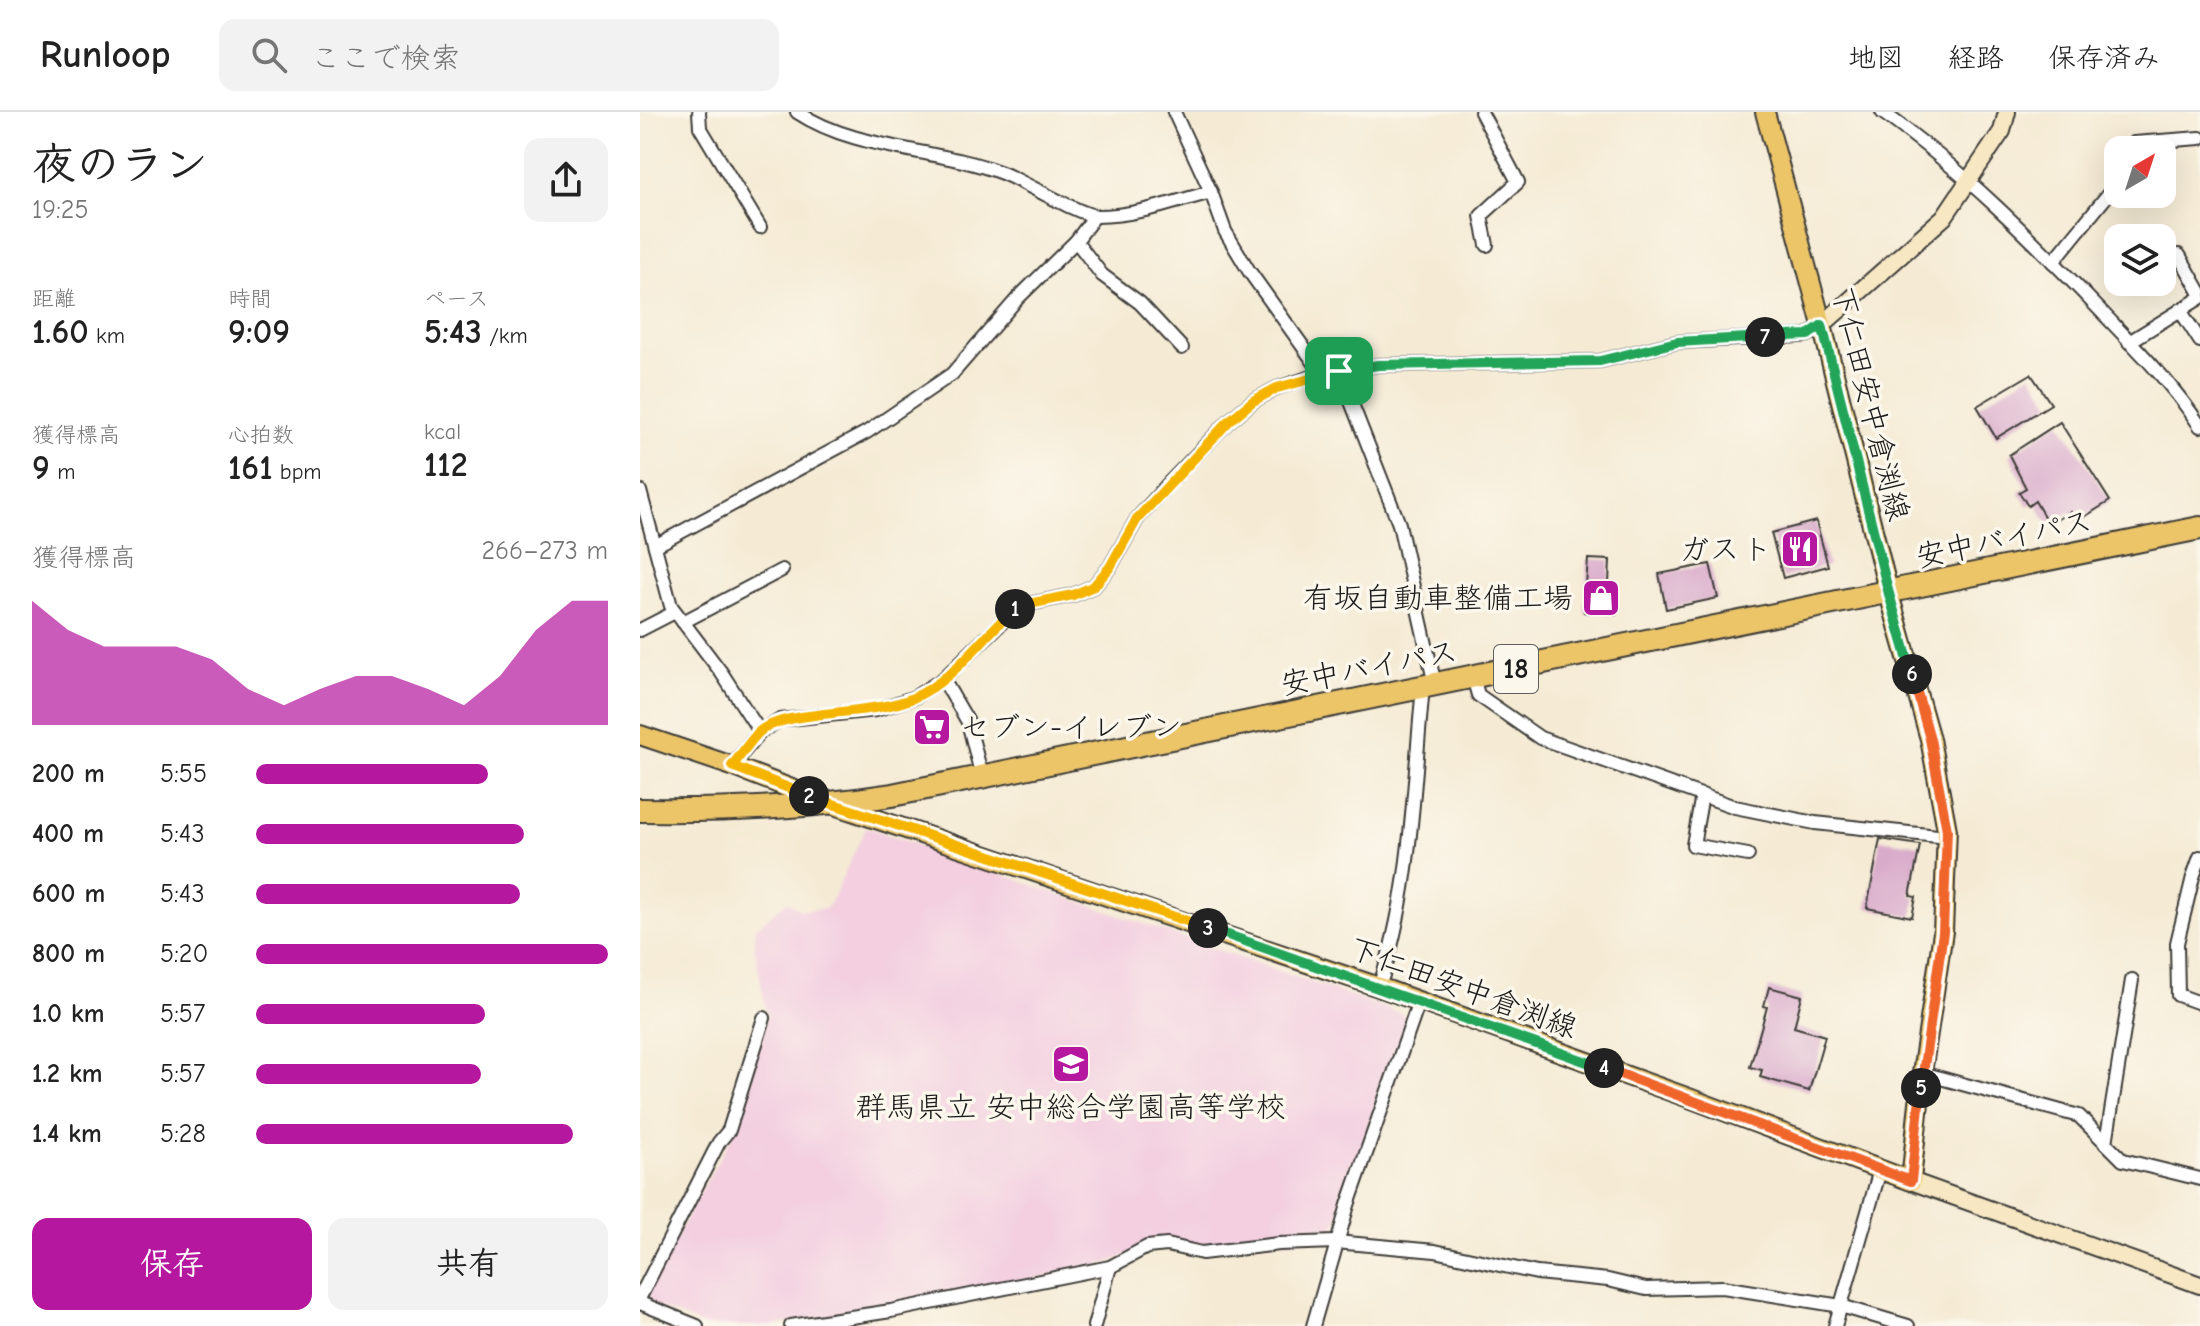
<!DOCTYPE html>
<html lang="ja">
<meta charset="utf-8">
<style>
:root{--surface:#fff;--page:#f2f2f2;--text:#222;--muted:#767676;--line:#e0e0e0;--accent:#b5179e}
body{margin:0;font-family:"Comic Neue","Klee One",sans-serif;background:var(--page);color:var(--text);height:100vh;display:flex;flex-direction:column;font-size:30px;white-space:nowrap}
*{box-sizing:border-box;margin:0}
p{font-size:26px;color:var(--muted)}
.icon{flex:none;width:44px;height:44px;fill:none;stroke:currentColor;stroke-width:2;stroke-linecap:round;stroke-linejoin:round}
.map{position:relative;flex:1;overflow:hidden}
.details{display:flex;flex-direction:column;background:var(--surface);width:640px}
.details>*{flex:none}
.needle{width:52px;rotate:39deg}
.controls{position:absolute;left:1464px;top:24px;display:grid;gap:16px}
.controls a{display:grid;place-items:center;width:72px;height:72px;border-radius:16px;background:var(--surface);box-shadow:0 8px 32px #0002;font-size:40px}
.pin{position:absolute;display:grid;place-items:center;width:68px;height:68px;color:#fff;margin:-34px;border-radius:16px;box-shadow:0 4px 12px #0006}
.km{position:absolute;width:40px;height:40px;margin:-20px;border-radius:50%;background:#222;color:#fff;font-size:22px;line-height:40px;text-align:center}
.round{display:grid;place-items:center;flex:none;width:84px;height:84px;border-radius:16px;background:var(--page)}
.headline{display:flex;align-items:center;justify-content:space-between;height:136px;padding:0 32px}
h1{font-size:44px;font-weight:600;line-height:60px}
.metrics{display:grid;grid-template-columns:repeat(3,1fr);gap:12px;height:136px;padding:8px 32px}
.metrics div{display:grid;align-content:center}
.metrics b{font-size:34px;font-weight:600}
.metrics small{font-size:22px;font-weight:400}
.metrics p{font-size:22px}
.chart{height:224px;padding:16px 32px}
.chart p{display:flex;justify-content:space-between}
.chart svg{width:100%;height:144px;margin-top:8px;fill:var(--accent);opacity:.7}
.button{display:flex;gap:16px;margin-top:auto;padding:16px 32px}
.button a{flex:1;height:92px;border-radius:16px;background:var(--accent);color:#fff;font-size:32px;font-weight:600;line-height:92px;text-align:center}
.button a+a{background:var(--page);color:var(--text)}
ul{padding:0 32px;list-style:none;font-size:26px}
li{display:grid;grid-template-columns:128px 96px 1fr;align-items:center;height:60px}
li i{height:20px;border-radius:10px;background:var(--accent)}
header{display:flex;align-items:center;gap:48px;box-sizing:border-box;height:112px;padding:0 40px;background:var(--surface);border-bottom:2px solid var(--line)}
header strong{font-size:38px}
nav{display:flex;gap:44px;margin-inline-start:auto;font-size:28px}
.search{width:560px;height:72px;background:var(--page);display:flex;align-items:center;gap:20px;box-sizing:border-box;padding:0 28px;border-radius:16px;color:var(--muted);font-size:30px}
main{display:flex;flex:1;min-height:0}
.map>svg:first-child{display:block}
.built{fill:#f3cfe0}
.building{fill:#d9abcb}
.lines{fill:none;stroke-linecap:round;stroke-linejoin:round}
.street-casing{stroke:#3d3b38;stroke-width:16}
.secondary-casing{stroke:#3d3b38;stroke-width:20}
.primary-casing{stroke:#3d3b38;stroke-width:22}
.highway-casing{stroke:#3d3b38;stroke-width:26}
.street{stroke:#fff;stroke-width:12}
.secondary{stroke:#f7e8c3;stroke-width:16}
.primary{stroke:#ecc569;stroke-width:18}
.highway{stroke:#ecc569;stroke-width:22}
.split-1-casing{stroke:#fff;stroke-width:16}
.split-2-casing{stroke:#fff;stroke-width:16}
.split-3-casing{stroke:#fff;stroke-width:16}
.split-4-casing{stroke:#fff;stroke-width:16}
.split-5-casing{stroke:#fff;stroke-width:16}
.split-6-casing{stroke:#fff;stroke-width:16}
.split-7-casing{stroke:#fff;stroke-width:16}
.split-8-casing{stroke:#fff;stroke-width:16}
.split-1{stroke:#f5b400;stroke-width:10}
.split-2{stroke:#f5b400;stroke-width:10}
.split-3{stroke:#f5b400;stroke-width:10}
.split-4{stroke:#22a559;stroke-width:10}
.split-5{stroke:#f0652b;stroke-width:10}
.split-6{stroke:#f0652b;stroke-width:10}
.split-7{stroke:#22a559;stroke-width:10}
.split-8{stroke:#22a559;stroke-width:10}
.labels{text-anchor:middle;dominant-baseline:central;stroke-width:7;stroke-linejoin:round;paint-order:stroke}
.shield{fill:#fbf7ec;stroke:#5f5e5a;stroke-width:2}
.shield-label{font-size:28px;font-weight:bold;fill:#1c1c1c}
.street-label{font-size:30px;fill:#1c1c1c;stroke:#fbf7ec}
.poi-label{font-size:30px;fill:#1c1c1c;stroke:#fbf7ec;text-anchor:end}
</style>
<header>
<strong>Runloop</strong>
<div class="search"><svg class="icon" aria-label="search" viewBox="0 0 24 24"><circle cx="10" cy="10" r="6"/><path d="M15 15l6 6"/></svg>ここで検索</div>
<nav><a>地図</a><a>経路</a><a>保存済み</a></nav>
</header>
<main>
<section class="details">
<div class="headline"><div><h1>夜のラン</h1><p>19:25</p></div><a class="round"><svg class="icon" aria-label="share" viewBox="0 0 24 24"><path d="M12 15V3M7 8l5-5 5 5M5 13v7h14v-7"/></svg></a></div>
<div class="metrics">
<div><p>距離</p><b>1.60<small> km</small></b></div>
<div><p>時間</p><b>9:09</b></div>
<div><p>ペース</p><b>5:43<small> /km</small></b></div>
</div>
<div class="metrics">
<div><p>獲得標高</p><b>9<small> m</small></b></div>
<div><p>心拍数</p><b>161<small> bpm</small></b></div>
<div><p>kcal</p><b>112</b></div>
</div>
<div class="chart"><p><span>獲得標高</span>266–273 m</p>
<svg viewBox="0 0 160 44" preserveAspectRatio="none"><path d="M0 44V6L10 15L20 20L30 20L40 20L50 24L60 33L70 38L80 33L90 29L100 29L110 33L120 38L130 29L140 15L150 6L160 6V44z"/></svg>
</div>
<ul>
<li><b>200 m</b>5:55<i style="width:66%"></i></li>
<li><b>400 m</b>5:43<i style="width:76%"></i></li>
<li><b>600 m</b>5:43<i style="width:75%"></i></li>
<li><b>800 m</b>5:20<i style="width:100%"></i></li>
<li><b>1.0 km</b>5:57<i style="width:65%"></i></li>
<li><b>1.2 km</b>5:57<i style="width:64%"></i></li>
<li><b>1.4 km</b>5:28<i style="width:90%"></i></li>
</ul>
<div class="button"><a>保存</a><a>共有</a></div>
</section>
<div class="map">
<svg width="1560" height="1214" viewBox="0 0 1560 1214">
<rect width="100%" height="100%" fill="#fbf7ec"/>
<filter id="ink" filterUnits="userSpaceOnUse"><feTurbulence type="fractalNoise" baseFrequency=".0125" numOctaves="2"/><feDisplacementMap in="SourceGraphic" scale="16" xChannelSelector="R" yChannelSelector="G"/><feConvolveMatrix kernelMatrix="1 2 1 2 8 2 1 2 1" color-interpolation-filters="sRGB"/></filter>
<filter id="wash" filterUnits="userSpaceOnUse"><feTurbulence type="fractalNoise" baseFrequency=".006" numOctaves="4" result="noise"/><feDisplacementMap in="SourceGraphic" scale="32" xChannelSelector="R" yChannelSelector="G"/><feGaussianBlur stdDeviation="1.8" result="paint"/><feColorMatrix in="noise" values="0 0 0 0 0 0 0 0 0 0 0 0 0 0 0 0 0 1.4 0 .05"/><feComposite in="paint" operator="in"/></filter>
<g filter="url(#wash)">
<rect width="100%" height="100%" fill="#f5ebd5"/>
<polygon class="built" points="226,715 768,904 692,1123 686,1126 563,1135 528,1128 466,1151 356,1176 131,1214 65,1214 7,1191 5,1182 97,1014 97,999 127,905 115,837 116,816 147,789 160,798 185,797 191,790"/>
<g id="blocks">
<g class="building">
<polygon points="1391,262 1411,292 1356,326 1337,294"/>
<polygon points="1420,310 1470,389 1436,410 1430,400 1409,413 1395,389 1388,394 1379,380 1386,376 1369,343"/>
<polygon points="1176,409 1188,454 1143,466 1131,421"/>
<polygon points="948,447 970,448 969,472 977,472 976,503 944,500"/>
<polygon points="1070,452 1078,486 1026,497 1019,462"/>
<polygon points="1240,727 1280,733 1270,784 1276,785 1272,805 1227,796"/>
<polygon points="1129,875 1162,884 1154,915 1185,924 1169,979 1120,965 1122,958 1110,955 1127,895 1124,894"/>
</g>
</g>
</g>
<g filter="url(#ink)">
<use href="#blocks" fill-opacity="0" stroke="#3d3b38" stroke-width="2"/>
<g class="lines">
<defs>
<g id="street">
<polyline points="59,0 60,15 120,115"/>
<path d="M157 0C216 39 298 36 362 61 383 69 441 104 457 104 496 104 534 90 571 80"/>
<polyline points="534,0 571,80 585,119 609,159 684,264"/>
<polyline points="841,0 878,70 841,104 847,133"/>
<path d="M1242 0C1323 58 1392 127 1460 198 1495 235 1532 271 1560 314"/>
<polyline points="1491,38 1494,31 1560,26"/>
<polyline points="436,129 462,163 500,191 542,236"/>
<polyline points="1539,143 1560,180"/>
<polyline points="1413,150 1470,80 1478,64"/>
<polyline points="1540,198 1560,229"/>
<polyline points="1489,230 1560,186"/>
<polyline points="699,259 759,412 795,573"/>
<polyline points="0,379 31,494 81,560 120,620"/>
<polyline points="15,434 227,320 312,262 378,186 436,129 454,105"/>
<polyline points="43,510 142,458"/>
<polyline points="0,518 35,500"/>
<polyline points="833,565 838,583 900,626 1095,695 1175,711 1307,725"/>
<polyline points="303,567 328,610 342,665"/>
<polyline points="92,654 120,620 140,608 236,598 275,585 303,567 379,494 433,483 454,474 470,455 497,407 528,372 589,309 613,289 637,276 671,265 738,253 960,249 1037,230 1160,224 1168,223 1182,213"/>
<polyline points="1062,683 1053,733 1108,743"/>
<polyline points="1560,745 1553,765 1537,831 1538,883 1560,891"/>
<path d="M739 875C772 780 773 675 783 575"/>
<polyline points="1282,961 1439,1004 1483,1048 1560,1067"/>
<polyline points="1466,1031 1492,868"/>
<polyline points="0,1185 79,1030 89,1018 124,906"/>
<polyline points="0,1191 57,1214"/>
<polyline points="151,1214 251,1199 470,1155 507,1135 527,1133 562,1141 639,1132 696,1130 795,1139 897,1161 968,1168 1006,1177 1083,1175 1201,1194 1268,1214"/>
<polyline points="454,1214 470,1155"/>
<polyline points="673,1214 708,1093 779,890"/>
<polyline points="1195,1214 1240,1058"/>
</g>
<g id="secondary">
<polyline points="1182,213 1304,105 1362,19 1367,0"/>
<polyline points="1271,1069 1560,1173"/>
</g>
<polyline id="primary" points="0,623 92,654 191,692 739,875 1049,986 1271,1069 1282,961 1303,820 1307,718 1290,627 1249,482 1182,213 1125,0"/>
<path id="highway" d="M0 698C85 699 168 696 252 683L1560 416"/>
</defs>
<use href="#street" class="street-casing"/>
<use href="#secondary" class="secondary-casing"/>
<use href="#primary" class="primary-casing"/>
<use href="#highway" class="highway-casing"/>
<use href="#street" class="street"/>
<use href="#secondary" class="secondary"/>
<use href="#primary" class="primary"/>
<use href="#highway" class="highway"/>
</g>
</g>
<g class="lines" filter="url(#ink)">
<defs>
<polyline id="split-1" points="375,497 379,494 433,483 454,474 470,455 497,407 589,309 613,289 637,276 699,259"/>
<path id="split-2" d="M169 684 92 654C101 643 109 630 119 620 145 597 233 604 273 586 315 568 341 525 375 497"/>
<polyline id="split-3" points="169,684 568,816"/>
<polyline id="split-4" points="568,816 964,956"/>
<polyline id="split-5" points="964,956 1271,1069 1281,976"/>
<polyline id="split-6" points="1272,562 1290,627 1307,718 1303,820 1281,976"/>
<polyline id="split-7" points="1125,225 1168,223 1182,213 1249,482 1272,562"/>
<polyline id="split-8" points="699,259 738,253 960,249 1037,230 1125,225"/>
</defs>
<use href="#split-1" class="split-1-casing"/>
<use href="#split-2" class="split-2-casing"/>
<use href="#split-3" class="split-3-casing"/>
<use href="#split-4" class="split-4-casing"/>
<use href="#split-5" class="split-5-casing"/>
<use href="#split-6" class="split-6-casing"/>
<use href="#split-7" class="split-7-casing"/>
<use href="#split-8" class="split-8-casing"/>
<use href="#split-1" class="split-1"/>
<use href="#split-2" class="split-2"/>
<use href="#split-3" class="split-3"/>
<use href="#split-4" class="split-4"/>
<use href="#split-5" class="split-5"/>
<use href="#split-6" class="split-6"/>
<use href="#split-7" class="split-7"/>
<use href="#split-8" class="split-8"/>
</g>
<defs>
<symbol id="restaurant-square" viewBox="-11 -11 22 22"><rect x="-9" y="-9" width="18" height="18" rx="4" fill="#b5179e" stroke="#fbf7ec"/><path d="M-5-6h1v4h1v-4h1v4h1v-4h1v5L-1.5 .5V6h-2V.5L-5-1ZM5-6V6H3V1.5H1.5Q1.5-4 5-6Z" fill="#fff"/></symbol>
<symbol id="shop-square" viewBox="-11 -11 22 22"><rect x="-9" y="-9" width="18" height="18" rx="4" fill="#b5179e" stroke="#fbf7ec"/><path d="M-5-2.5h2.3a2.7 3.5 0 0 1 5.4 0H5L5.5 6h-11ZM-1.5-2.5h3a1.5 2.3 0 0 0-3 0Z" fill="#fff"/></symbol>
<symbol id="supermarket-square" viewBox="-11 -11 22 22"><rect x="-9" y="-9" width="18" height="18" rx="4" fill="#b5179e" stroke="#fbf7ec"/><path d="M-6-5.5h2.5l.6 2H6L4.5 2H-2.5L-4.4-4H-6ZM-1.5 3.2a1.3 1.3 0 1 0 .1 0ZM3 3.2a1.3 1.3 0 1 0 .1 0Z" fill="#fff"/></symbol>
<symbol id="school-square" viewBox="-11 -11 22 22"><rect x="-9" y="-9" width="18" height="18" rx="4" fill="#b5179e" stroke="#fbf7ec"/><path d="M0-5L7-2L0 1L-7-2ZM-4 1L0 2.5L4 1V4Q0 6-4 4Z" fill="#fff"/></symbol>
</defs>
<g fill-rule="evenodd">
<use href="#restaurant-square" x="1138" y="415" width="44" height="44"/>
<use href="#shop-square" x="939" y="464" width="44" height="44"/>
<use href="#supermarket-square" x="270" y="593" width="44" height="44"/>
<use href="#school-square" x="409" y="930" width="44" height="44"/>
</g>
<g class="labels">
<rect class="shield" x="854" y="533" width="44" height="48" rx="6"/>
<g class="shield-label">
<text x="876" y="557">18</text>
</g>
<g class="street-label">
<text transform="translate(1230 292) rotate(76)">下仁田安中倉渕線</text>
<text transform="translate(1364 427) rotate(-12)">安中バイパス</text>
<text transform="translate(729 556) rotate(-11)">安中バイパス</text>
<text transform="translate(823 876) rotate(20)">下仁田安中倉渕線</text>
</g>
<g class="poi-label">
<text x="1132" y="437">ガスト</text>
<text x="933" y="486">有坂自動車整備工場</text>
<text x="320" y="615" text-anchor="start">セブン-イレブン</text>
<text x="431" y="995" text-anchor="middle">群馬県立 安中総合学園高等学校</text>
</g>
</g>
</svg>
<div class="controls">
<a><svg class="needle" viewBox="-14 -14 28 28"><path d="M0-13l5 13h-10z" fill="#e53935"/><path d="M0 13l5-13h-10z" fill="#767676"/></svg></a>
<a><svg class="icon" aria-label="layers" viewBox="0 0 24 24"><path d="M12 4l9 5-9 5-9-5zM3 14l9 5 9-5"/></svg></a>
</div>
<div class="pin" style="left:699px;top:259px;background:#1e9e55"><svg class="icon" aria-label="arrive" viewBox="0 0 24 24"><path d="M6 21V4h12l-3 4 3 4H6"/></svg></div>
<b class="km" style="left:375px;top:497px">1</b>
<b class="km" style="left:169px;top:684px">2</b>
<b class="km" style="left:568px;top:816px">3</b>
<b class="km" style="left:964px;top:956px">4</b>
<b class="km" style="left:1281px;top:976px">5</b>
<b class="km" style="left:1272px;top:562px">6</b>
<b class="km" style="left:1125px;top:225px">7</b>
</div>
</main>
